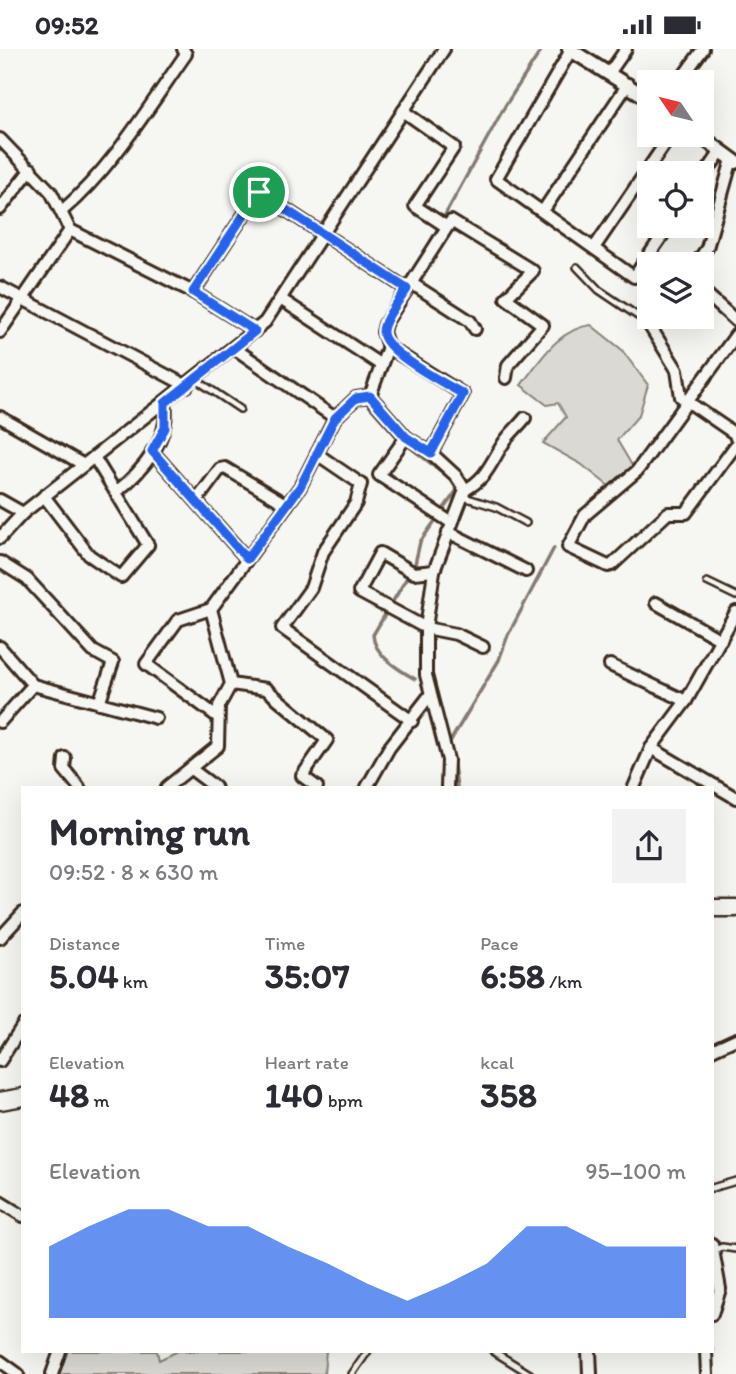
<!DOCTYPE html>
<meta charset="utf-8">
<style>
:root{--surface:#fff;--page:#f2f2f3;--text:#2b2b33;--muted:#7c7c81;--accent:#2563eb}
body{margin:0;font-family:Itim,sans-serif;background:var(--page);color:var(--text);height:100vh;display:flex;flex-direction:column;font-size:26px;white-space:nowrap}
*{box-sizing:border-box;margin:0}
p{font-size:23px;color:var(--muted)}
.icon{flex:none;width:38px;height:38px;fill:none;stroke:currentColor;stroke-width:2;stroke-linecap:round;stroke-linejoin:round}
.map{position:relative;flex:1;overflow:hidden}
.details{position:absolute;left:21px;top:737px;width:693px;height:567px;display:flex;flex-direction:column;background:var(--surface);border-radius:0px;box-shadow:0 7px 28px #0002}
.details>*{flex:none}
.needle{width:46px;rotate:305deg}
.tools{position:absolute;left:637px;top:21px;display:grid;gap:14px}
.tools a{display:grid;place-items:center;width:77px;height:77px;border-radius:0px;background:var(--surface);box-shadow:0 7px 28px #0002;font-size:35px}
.pin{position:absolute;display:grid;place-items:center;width:60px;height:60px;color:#fff;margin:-30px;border:4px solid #fff;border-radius:50%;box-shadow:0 2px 7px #0007}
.round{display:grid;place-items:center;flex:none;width:74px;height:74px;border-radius:0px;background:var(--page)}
.overview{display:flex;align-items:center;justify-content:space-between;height:119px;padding:0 28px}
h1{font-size:38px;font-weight:800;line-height:52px}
.stats{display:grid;grid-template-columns:repeat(3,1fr);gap:10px;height:119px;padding:7px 28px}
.stats div{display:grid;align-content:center}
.stats b{font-size:35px;font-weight:800}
.stats small{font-size:19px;font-weight:400}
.stats p{font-size:19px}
.chart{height:196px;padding:14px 28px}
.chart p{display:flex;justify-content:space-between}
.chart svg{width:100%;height:126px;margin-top:7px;fill:var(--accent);opacity:.7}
.status{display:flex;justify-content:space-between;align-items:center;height:49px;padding:0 35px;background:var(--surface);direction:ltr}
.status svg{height:19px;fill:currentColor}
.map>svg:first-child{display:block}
.green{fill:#dad9d3;stroke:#8a8278;stroke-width:2}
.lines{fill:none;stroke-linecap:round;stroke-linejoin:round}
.stream{stroke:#857a71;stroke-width:3.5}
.service-casing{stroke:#3b2a1e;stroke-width:10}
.minor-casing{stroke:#3b2a1e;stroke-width:16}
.tertiary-casing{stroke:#3b2a1e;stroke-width:18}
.primary-casing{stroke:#3b2a1e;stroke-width:21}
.service{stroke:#f6f6f2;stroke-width:5}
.minor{stroke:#f6f6f2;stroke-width:10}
.tertiary{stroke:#f6f6f2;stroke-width:12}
.primary{stroke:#f6f6f2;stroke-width:16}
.route-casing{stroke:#fff;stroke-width:14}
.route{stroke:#2563eb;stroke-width:9}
</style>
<div class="status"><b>09:52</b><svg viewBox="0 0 49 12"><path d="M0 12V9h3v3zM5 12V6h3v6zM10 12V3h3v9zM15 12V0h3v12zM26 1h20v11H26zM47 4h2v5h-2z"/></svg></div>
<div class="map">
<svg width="736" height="1325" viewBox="0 0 736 1325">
<rect width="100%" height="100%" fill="#f6f6f2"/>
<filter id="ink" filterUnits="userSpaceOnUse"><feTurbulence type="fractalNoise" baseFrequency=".0143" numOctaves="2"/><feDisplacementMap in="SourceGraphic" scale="14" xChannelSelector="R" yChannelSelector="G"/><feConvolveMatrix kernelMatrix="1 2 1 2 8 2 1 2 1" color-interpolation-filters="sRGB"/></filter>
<g filter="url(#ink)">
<g class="green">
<path d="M591 276 621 300 648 336 639 366 617 391 633 418 610 438 581 415 543 394 566 368 558 354 547 356 521 336C540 312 558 280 591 276Z"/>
<polygon points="66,1302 157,1302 159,1311 178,1302 326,1302 324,1325 59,1325"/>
</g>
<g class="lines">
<g class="stream">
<polyline points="423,206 505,57 542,0"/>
<polyline points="377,312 381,297 379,285"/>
<path d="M367 349 366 353 397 388 455 433 457 441 420 493 415 515 373 586C374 606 399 621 415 630"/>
<polyline points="448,696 499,611 508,586 554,499"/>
<polyline points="453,710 457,738"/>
</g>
<defs>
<g id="service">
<polyline points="577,218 599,241 648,274"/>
<polyline points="195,330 240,360"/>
<polyline points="464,448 496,458 526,474"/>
<polyline points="707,533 736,547"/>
<polyline points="712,1139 736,1132"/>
<polyline points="714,1201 722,1198 736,1200"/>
<polyline points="493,1302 530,1325"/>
<polyline points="352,1325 368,1302"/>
</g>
<g id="minor">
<polyline points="571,1 496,130 634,228 669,177"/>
<polyline points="610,23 626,0"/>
<polyline points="679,33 703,0"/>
<polyline points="403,62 454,98 415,157 447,178"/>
<polyline points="0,90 51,143 70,181 193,243 255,282"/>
<polyline points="702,130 721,102"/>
<polyline points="0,160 31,120"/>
<path d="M62 162C112 119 148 59 186 5L183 0"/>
<polyline points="543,162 628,35"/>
<polyline points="594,199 671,86"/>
<polyline points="696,215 707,199 732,110"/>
<polyline points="411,234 470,272 475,280"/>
<polyline points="0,238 187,337"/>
<polyline points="702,241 736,272"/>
<polyline points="193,243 259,143 407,240"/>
<polyline points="282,251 381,316"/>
<polyline points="653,268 648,274 677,321 681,348 735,385 736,389"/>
<polyline points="0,283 70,181"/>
<polyline points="736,286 637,422 585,466 568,498 608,517 612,516 668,464 686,464 736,396"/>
<polyline points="388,298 383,283 385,275 451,172 533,222 506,249 543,276 508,316 506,329"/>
<polyline points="234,299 335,369"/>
<polyline points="370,347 406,388 431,404"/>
<polyline points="0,368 84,416"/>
<polyline points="406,388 379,426 452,474"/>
<polyline points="152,402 247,510"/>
<polyline points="317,405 361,435 356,454 323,503 311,539 282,579 412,672"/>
<path d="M465 441C487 429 490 415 503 395 508 386 518 378 525 369"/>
<path d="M116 443C142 423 171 389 165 354"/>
<polyline points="44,447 89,506 121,528 148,496 94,408"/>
<polyline points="0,451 23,464"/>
<polyline points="197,451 220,420 225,419 287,456"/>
<polyline points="448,483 526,522"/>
<polyline points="0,489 23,464 265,273 444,0"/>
<polyline points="0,513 27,530 93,602 113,613 99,654"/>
<polyline points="434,522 414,524 380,504 359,543 426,579 456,585 483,598"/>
<polyline points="656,554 721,591"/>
<polyline points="211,560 178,571 146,615 218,668"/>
<polyline points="736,563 686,652 651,699 736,749"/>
<polyline points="0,598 33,636 156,669"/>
<polyline points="610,616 686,652"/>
<polyline points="231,635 266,640 327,691 302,727 317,738"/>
<polyline points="0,673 33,636"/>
<polyline points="65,709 64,720 79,738"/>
<polyline points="191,720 215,738"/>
<polyline points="167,738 218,697 219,657 231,635 211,560 300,438 335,369 356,349 370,347 388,298 463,345 431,404 456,427 465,441 434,522 426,579 426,626 448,711 447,738"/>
<polyline points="367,738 389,699 430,646"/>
<polyline points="634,738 651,699"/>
<polyline points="0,889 23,864"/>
<polyline points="712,1001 736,990"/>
<polyline points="0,1012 23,976"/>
<polyline points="0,1153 23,1167"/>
<polyline points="712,1195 720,1240 712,1265"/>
<polyline points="706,1302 707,1325"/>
<polyline points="0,1312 18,1325"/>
<polyline points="52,1325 60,1302"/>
</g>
<g id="tertiary">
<polyline points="569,0 649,50"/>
<polyline points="699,86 736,113"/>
<polyline points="589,1302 590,1325"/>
</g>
<g id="primary">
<polyline points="712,859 736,859"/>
<polyline points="0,1052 23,1048"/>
</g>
</defs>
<use href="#service" class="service-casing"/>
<use href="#minor" class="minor-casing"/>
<use href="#tertiary" class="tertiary-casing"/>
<use href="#primary" class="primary-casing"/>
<use href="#service" class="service"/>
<use href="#minor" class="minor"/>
<use href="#tertiary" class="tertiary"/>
<use href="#primary" class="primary"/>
</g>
</g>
<g class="lines" filter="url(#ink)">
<defs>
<path id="route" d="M259 143 407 240C400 251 383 270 383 283 383 303 446 335 463 345L431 404 406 388 370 347 356 349 335 369 300 438 247 510 152 402 165 379V354L255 282 193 243Z"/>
</defs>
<use href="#route" class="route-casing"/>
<use href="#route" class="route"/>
</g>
</svg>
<div class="tools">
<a><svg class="needle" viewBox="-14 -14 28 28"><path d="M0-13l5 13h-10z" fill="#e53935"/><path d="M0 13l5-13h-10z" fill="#7c7c81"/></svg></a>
<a><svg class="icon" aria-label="locate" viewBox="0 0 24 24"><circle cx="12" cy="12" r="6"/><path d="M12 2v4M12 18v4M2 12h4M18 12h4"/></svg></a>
<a><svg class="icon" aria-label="layers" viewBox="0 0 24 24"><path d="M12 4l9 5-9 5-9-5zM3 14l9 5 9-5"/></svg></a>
</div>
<div class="pin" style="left:259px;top:143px;background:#1e9e55"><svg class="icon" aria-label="arrive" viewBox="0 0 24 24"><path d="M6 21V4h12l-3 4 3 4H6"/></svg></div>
<section class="details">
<div class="overview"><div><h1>Morning run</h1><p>09:52 · 8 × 630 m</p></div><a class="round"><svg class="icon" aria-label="share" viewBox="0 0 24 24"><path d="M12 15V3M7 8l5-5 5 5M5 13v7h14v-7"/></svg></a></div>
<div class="stats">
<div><p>Distance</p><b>5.04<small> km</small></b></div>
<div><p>Time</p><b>35:07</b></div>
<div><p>Pace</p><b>6:58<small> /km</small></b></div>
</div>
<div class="stats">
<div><p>Elevation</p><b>48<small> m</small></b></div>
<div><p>Heart rate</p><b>140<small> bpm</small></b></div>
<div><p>kcal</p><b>358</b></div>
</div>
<div class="chart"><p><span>Elevation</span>95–100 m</p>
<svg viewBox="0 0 160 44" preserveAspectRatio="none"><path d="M0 44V19L10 12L20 6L30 6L40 12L50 12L60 19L70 25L80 32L90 38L100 32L110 25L120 12L130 12L140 19L150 19L160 19V44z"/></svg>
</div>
</section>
</div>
